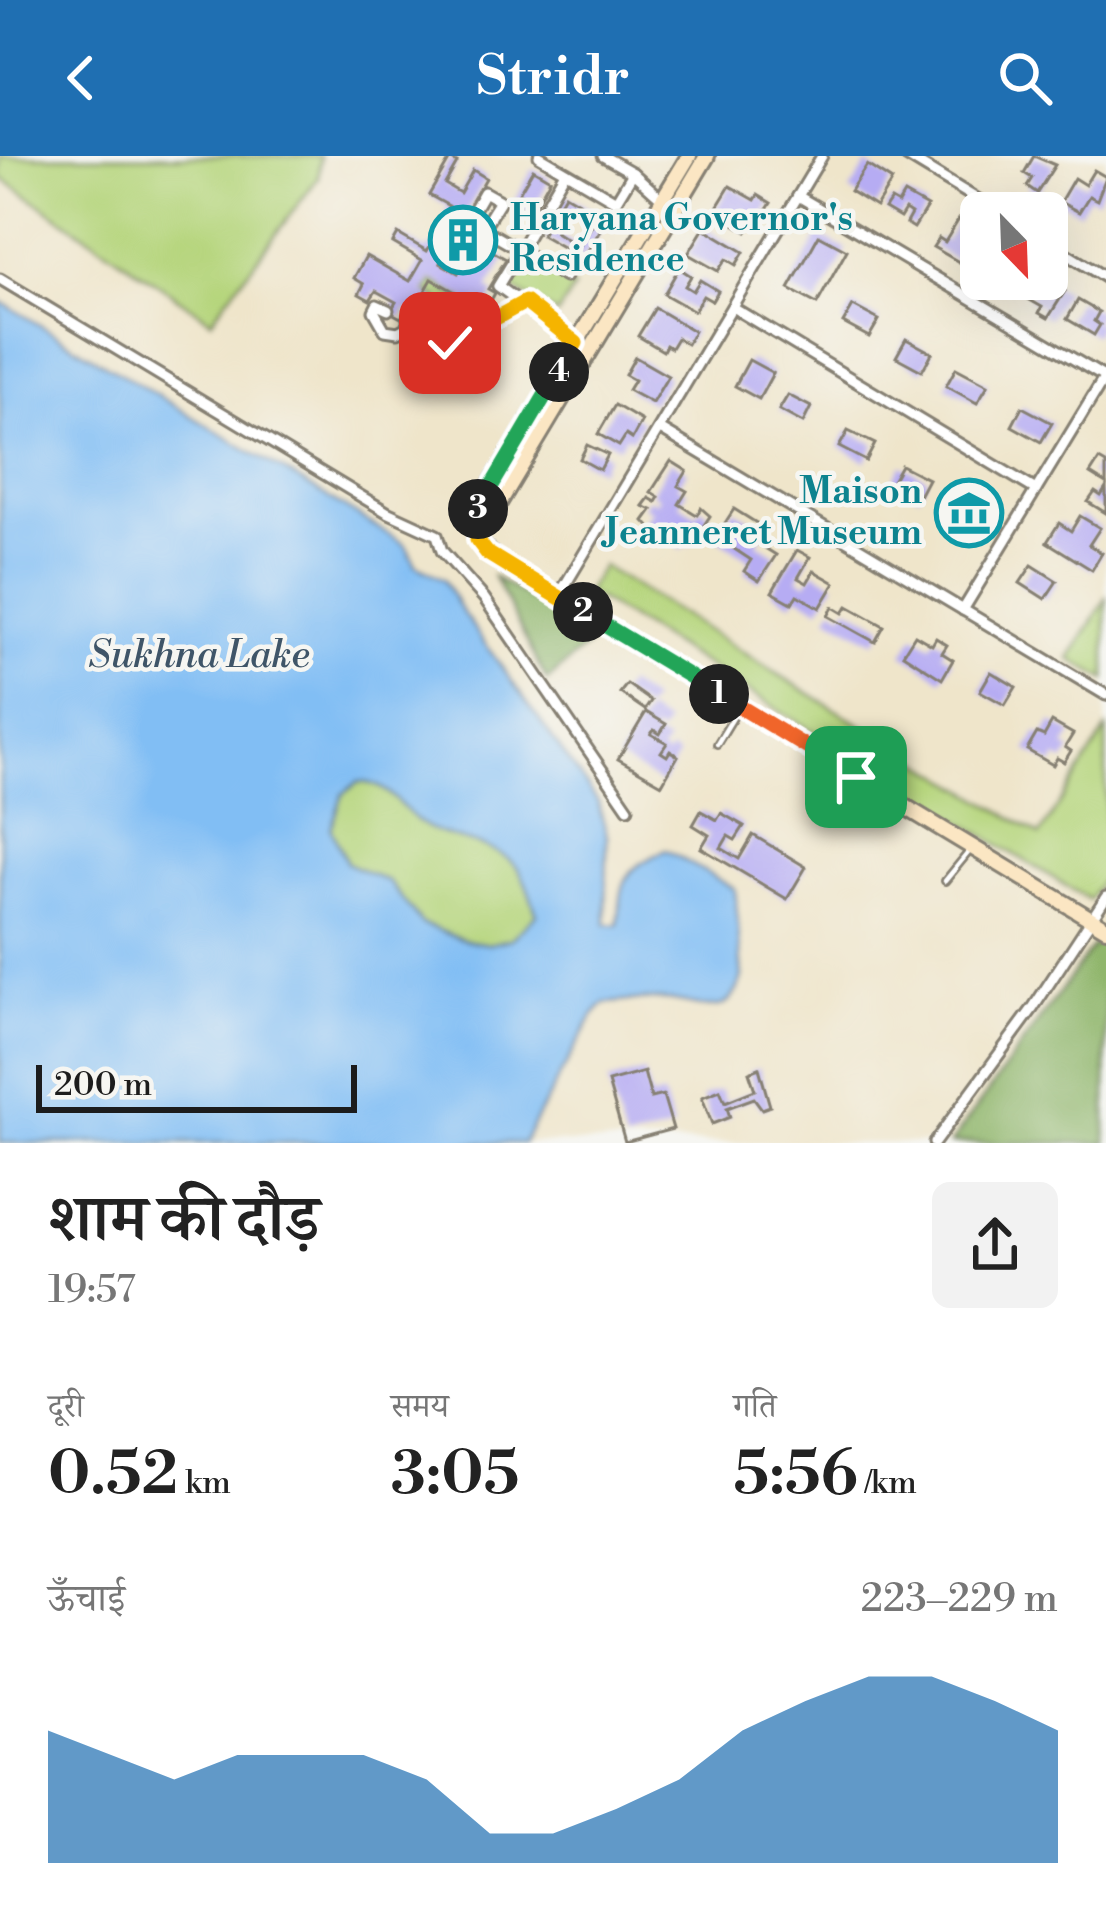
<!DOCTYPE html>
<html lang="hi">
<meta charset="utf-8">
<style>
:root{--surface:#fff;--page:#f2f2f2;--text:#222;--muted:#767676;--accent:#1f6fb2}
body{margin:0;font-family:"Libre Bodoni","Noto Serif Devanagari",serif;background:var(--page);color:var(--text);height:100vh;display:flex;flex-direction:column;font-size:45px;white-space:nowrap}
*{box-sizing:border-box;margin:0}
p{font-size:39px;color:var(--muted)}
.icon{flex:none;width:66px;height:66px;fill:none;stroke:currentColor;stroke-width:2;stroke-linecap:round;stroke-linejoin:round}
.map{position:relative;height:987px;overflow:hidden}
.drawer{display:flex;flex-direction:column;background:var(--surface);flex:1}
.drawer>*{flex:none}
.needle{width:78px;rotate:157deg}
.buttons{position:absolute;left:960px;top:36px;display:grid;gap:24px}
.buttons a{display:grid;place-items:center;width:108px;height:108px;border-radius:18px;background:var(--surface);box-shadow:0 12px 48px #0002;font-size:60px}
.scale{position:absolute;left:36px;bottom:30px;width:321px;box-sizing:border-box;padding-left:12px;border:6px solid #1c1c1c;border-top:0;font-size:33px;line-height:42px;white-space:nowrap;color:#1c1c1c;-webkit-text-stroke:9px #f6f6f2;paint-order:stroke}
.pin{position:absolute;display:grid;place-items:center;width:102px;height:102px;color:#fff;margin:-51px;border-radius:24px;box-shadow:0 6px 18px #0006}
.km{position:absolute;width:60px;height:60px;margin:-30px;border-radius:50%;background:#222;color:#fff;font-size:33px;line-height:60px;text-align:center}
.round{display:grid;place-items:center;flex:none;width:126px;height:126px;border-radius:18px;background:var(--page)}
.overview{display:flex;align-items:center;justify-content:space-between;height:204px;padding:0 48px}
h1{font-size:66px;font-weight:600;line-height:90px}
.figures{display:grid;grid-template-columns:repeat(3,1fr);gap:18px;height:204px;padding:12px 48px}
.figures div{display:grid;align-content:center}
.figures b{font-size:60px;font-weight:600}
.figures small{font-size:33px;font-weight:400}
.figures p{font-size:33px}
.chart{height:336px;padding:24px 48px}
.chart p{display:flex;justify-content:space-between}
.chart svg{width:100%;height:216px;margin-top:12px;fill:var(--accent);opacity:.7}
header{display:flex;justify-content:space-between;align-items:center;height:156px;padding:0 48px;background:var(--accent);color:#fff;font-size:54px;font-weight:600}
.map>svg:first-child{display:block}
.green{fill:#b6d57d;stroke:#69784c;stroke-width:3}
.forest{fill:#90b66c;stroke:#566944;stroke-width:3}
.water{fill:#81bef4;stroke:#4e6d88;stroke-width:3;fill-rule:evenodd}
.building{fill:#b6acf3;fill-rule:evenodd}
.lines{fill:none;stroke-linecap:round;stroke-linejoin:round}
.lane-casing{stroke:#868073;stroke-width:10}
.street-casing{stroke:#868073;stroke-width:15}
.secondary-casing{stroke:#868073;stroke-width:20}
.lane{stroke:#fff;stroke-width:4.5}
.street{stroke:#fff;stroke-width:9}
.secondary{stroke:#fbe6c3;stroke-width:14}
.split-1-casing{stroke:#fff;stroke-width:24}
.split-2-casing{stroke:#fff;stroke-width:24}
.split-3-casing{stroke:#fff;stroke-width:24}
.split-4-casing{stroke:#fff;stroke-width:24}
.split-5-casing{stroke:#fff;stroke-width:24}
.split-1{stroke:#f0652b;stroke-width:15}
.split-2{stroke:#22a559;stroke-width:15}
.split-3{stroke:#f5b400;stroke-width:15}
.split-4{stroke:#22a559;stroke-width:15}
.split-5{stroke:#f5b400;stroke-width:15}
.labels{text-anchor:middle;dominant-baseline:central;stroke-width:9;stroke-linejoin:round;paint-order:stroke}
.culture-label{font-size:36px;font-weight:bold;fill:#0d838f;stroke:#f6f6f2;text-anchor:start}
.water-label{font-size:39px;font-style:italic;fill:#3f5568;stroke:#f6f6f2}
</style>
<header><svg class="icon" aria-label="back" viewBox="0 0 24 24"><path d="M15 5l-7 7 7 7"/></svg>Stridr<svg class="icon" aria-label="search" viewBox="0 0 24 24"><circle cx="10" cy="10" r="6"/><path d="M15 15l6 6"/></svg></header>
<div class="map">
<svg width="1106" height="987" viewBox="0 0 1106 987">
<rect width="100%" height="100%" fill="#f6f6f2"/>
<filter id="ink" filterUnits="userSpaceOnUse"><feTurbulence type="fractalNoise" baseFrequency=".00833" numOctaves="2"/><feDisplacementMap in="SourceGraphic" scale="24" xChannelSelector="R" yChannelSelector="G"/><feConvolveMatrix kernelMatrix="1 2 1 2 8 2 1 2 1" color-interpolation-filters="sRGB"/></filter>
<filter id="wash" filterUnits="userSpaceOnUse"><feTurbulence type="fractalNoise" baseFrequency=".004" numOctaves="4" result="noise"/><feDisplacementMap in="SourceGraphic" scale="48" xChannelSelector="R" yChannelSelector="G"/><feGaussianBlur stdDeviation="2.7" result="paint"/><feColorMatrix in="noise" values="0 0 0 0 0 0 0 0 0 0 0 0 0 0 0 0 0 1.4 0 .05"/><feComposite in="paint" operator="in"/></filter>
<g filter="url(#wash)">
<rect width="100%" height="100%" fill="#efe5ca"/>
<g class="green">
<polygon points="0,0 320,0 318,22 211,164 0,21"/>
<polygon points="522,100 574,132 557,159 505,128"/>
<polygon points="433,126 462,143 460,149 469,154 452,183 424,166 438,143 427,136"/>
<polygon points="602,410 1040,679 1106,574 1106,717 1089,744 586,436"/>
<polygon points="1106,443 1106,524 1070,503"/>
<path d="M358 626C388 626 397 649 419 666 445 685 485 683 513 707 525 718 531 743 537 758L511 783 489 788 463 784 422 768 388 726 347 707 331 672 343 638Z"/>
</g>
<g class="forest">
<polygon points="494,421 594,483 547,525"/>
<polygon points="1097,784 1106,790 1106,987 951,987"/>
</g>
<path class="water" d="M0 145 405 388 416 409 444 423 458 450 598 646 607 680 606 768 618 769C623 721 621 716 666 694L735 733 742 821C729 869 697 845 663 844 644 843 624 846 605 847L593 860 523 987H0ZM358 626C389 626 397 650 419 666 445 685 485 683 513 707 525 718 531 743 537 758L511 783 489 788 463 784 422 768 388 726 347 707 331 672 343 638Z"/>
<g id="blocks">
<g class="building">
<polygon points="1034,0 1055,9 1037,37 1027,30 1032,22 1024,17"/>
<polygon points="450,3 457,7 445,28 460,37 473,14 486,22 459,69 488,85 485,91 506,103 488,133 495,137 488,150 478,144 473,153 463,148 466,142 432,123 424,137 433,142 422,162 406,153 401,162 390,156 396,146 376,135 370,144 359,138 364,128 354,122 366,100 410,125 422,104 393,87 398,78 427,95 430,90 445,98 440,107 458,117 468,99 438,82 450,61 444,58 449,50 429,39"/>
<polygon points="867,9 892,25 876,51 850,35"/>
<polygon points="533,13 550,23 531,57 513,47"/>
<polygon points="1094,14 1106,21 1097,44 1089,40 1079,56 1060,46 1074,22 1085,29"/>
<polygon points="730,30 755,44 758,39 771,47 761,63 756,60 747,76 714,56"/>
<path d="M565 38 607 63 583 103 541 79ZM569 53 593 67 579 91 555 76Z"/>
<polygon points="904,38 927,51 914,72 906,67 911,58 905,54 900,62 885,53 891,44 898,48"/>
<polygon points="959,63 981,75 959,106 933,91 939,82 945,86"/>
<polygon points="704,72 744,96 736,109 726,103 718,115 688,98"/>
<polygon points="819,79 847,94 817,148 789,133"/>
<polygon points="679,112 691,120 685,130 693,135 700,124 718,135 712,145 703,140 694,155 664,138"/>
<polygon points="1040,123 1065,135 1048,162 1039,157 1042,151 1028,143"/>
<polygon points="1078,144 1099,156 1094,165 1100,169 1094,179 1067,163"/>
<polygon points="853,150 879,164 869,181 843,167"/>
<polygon points="655,152 694,175 687,188 677,182 671,192 666,189 663,195 638,180"/>
<polygon points="906,183 932,197 922,215 896,201"/>
<polygon points="635,201 668,220 652,247 628,234 634,224 625,219"/>
<polygon points="749,204 773,217 759,243 735,230"/>
<polygon points="956,212 988,229 977,247 946,230"/>
<polygon points="788,239 811,251 803,267 779,254"/>
<polygon points="615,249 642,265 632,283 626,279 619,290 598,278"/>
<polygon points="1022,251 1052,267 1041,286 1012,270"/>
<polygon points="848,275 875,288 866,305 839,291"/>
<polygon points="587,289 608,299 600,314 580,303"/>
<polygon points="1099,304 1106,308 1106,328 1090,318"/>
<polygon points="671,305 687,315 678,330 687,335 679,348 697,359 701,352 710,360 690,390 686,387 682,393 666,382 663,387 650,379 653,375 644,365 652,354 643,350 649,342 656,346 659,341 651,336"/>
<polygon points="901,309 928,323 919,340 892,325"/>
<polygon points="1106,332 1106,357 1088,346 1095,336 1101,340"/>
<polygon points="957,342 982,356 972,373 947,360"/>
<polygon points="734,353 766,373 757,387 776,399 759,425 744,415 751,404 716,381"/>
<polygon points="1080,360 1100,372 1089,389 1102,397 1092,414 1047,386 1059,367 1071,375"/>
<polygon points="797,394 810,401 798,422 807,427 814,415 835,427 820,452 797,439 792,447 772,436"/>
<polygon points="1032,409 1057,425 1045,443 1020,427"/>
<polygon points="848,450 884,470 875,486 828,460 833,451 843,457"/>
<polygon points="915,479 932,489 936,482 947,489 942,497 953,504 942,523 903,498"/>
<polygon points="991,516 1016,531 1005,549 980,535"/>
<polygon points="627,528 651,545 645,554 620,537"/>
<polygon points="646,556 666,568 660,578 654,574 651,578 667,587 661,596 667,600 670,595 678,600 662,628 618,603"/>
<polygon points="1052,566 1073,578 1065,591 1071,595 1064,606 1057,602 1053,609 1027,594 1037,577 1044,580"/>
<polygon points="701,655 717,664 721,657 744,670 735,684 728,680 721,692 739,703 753,679 806,711 787,743 701,692 709,679 693,669"/>
<polygon points="759,912 770,950 762,953 754,942 727,952 730,961 712,968 702,941 720,934 725,946 755,934 749,916"/>
<polygon points="644,916 651,942 663,939 673,973 625,986 608,926"/>
</g>
</g>
</g>
<g filter="url(#ink)">
<use href="#blocks" fill-opacity="0" stroke="#868073" stroke-width="3"/>
<g class="lines">
<defs>
<g id="lane">
<polyline points="717,588 737,555"/>
<polyline points="945,725 972,692"/>
</g>
<g id="street">
<polyline points="539,0 616,45 633,17"/>
<polyline points="603,0 633,17 663,44"/>
<polyline points="906,0 1000,57"/>
<polyline points="798,40 1104,221"/>
<polyline points="483,72 500,45 484,36 468,64 520,94 498,130 576,187"/>
<polyline points="1047,86 1106,122"/>
<polyline points="565,121 520,94 565,16"/>
<polyline points="0,123 387,356 437,379 442,395 484,442 628,652"/>
<polyline points="732,151 1036,334"/>
<polyline points="388,154 377,149 374,155 385,174 398,176 414,167"/>
<polyline points="408,164 450,187 525,146"/>
<polyline points="660,273 1106,539"/>
<polyline points="558,441 822,0"/>
<polyline points="963,454 1106,219"/>
<polyline points="934,987 1033,852 1106,741"/>
</g>
<g id="secondary">
<polyline points="477,384 500,406 1106,772"/>
<polyline points="477,384 707,0"/>
<polyline points="477,384 474,361 482,343 689,0"/>
</g>
</defs>
<use href="#lane" class="lane-casing"/>
<use href="#street" class="street-casing"/>
<use href="#secondary" class="secondary-casing"/>
<use href="#lane" class="lane"/>
<use href="#street" class="street"/>
<use href="#secondary" class="secondary"/>
</g>
</g>
<g class="lines" filter="url(#ink)">
<defs>
<polyline id="split-1" points="719,538 856,621"/>
<polyline id="split-2" points="583,456 719,538"/>
<polyline id="split-3" points="478,353 477,384 487,397 583,456"/>
<polyline id="split-4" points="478,353 559,216"/>
<polyline id="split-5" points="450,187 525,146 576,187 559,216"/>
</defs>
<use href="#split-1" class="split-1-casing"/>
<use href="#split-2" class="split-2-casing"/>
<use href="#split-3" class="split-3-casing"/>
<use href="#split-4" class="split-4-casing"/>
<use href="#split-5" class="split-5-casing"/>
<use href="#split-1" class="split-1"/>
<use href="#split-2" class="split-2"/>
<use href="#split-3" class="split-3"/>
<use href="#split-4" class="split-4"/>
<use href="#split-5" class="split-5"/>
</g>
<defs>
<symbol id="building-ring" viewBox="-11 -11 22 22"><circle r="9.5" fill="#f6f6f2" stroke="#0f9aa8" stroke-width="1.5"/><path d="M-4-6H4V6H1V3H-1V6H-4ZM-2.5-4.3h1.7v1.8h-1.7ZM.8-4.3h1.7v1.8H.8ZM-2.5-1h1.7V.8h-1.7ZM.8-1h1.7V.8H.8Z" fill="#0f9aa8"/></symbol>
<symbol id="museum-ring" viewBox="-11 -11 22 22"><circle r="9.5" fill="#f6f6f2" stroke="#0f9aa8" stroke-width="1.5"/><path d="M0-6L6-3V-2H-6V-3ZM-5-1h2V3h-2ZM-1-1h2V3h-2ZM3-1h2V3H3ZM-6 4H6V6H-6Z" fill="#0f9aa8"/></symbol>
</defs>
<g fill-rule="evenodd">
<use href="#building-ring" x="425" y="46" width="76" height="76"/>
<use href="#museum-ring" x="931" y="319" width="76" height="76"/>
</g>
<g class="labels">
<g class="culture-label">
<text x="510" y="63">Haryana Governor's<tspan x="510" dy="41">Residence</tspan></text>
<text x="922" y="336" text-anchor="end">Maison<tspan x="922" dy="41">Jeanneret Museum</tspan></text>
</g>
<g class="water-label">
<text x="199" y="499">Sukhna Lake</text>
</g>
</g>
</svg>
<div class="buttons">
<a><svg class="needle" viewBox="-14 -14 28 28"><path d="M0-13l5 13h-10z" fill="#e53935"/><path d="M0 13l5-13h-10z" fill="#767676"/></svg></a>
</div>
<div class="scale">200 m</div>
<div class="pin" style="left:856px;top:621px;background:#1e9e55"><svg class="icon" aria-label="arrive" viewBox="0 0 24 24"><path d="M6 21V4h12l-3 4 3 4H6"/></svg></div>
<div class="pin" style="left:450px;top:187px;background:#d93025"><svg class="icon" aria-label="check" viewBox="0 0 24 24"><path d="M5 12l5 5 9-10"/></svg></div>
<b class="km" style="left:719px;top:538px">1</b>
<b class="km" style="left:583px;top:456px">2</b>
<b class="km" style="left:478px;top:353px">3</b>
<b class="km" style="left:559px;top:216px">4</b>
</div>
<section class="drawer">
<div class="overview"><div><h1>शाम की दौड़</h1><p>19:57</p></div><a class="round"><svg class="icon" aria-label="share" viewBox="0 0 24 24"><path d="M12 15V3M7 8l5-5 5 5M5 13v7h14v-7"/></svg></a></div>
<div class="figures">
<div><p>दूरी</p><b>0.52<small> km</small></b></div>
<div><p>समय</p><b>3:05</b></div>
<div><p>गति</p><b>5:56<small> /km</small></b></div>
</div>
<div class="chart"><p><span>ऊँचाई</span>223–229 m</p>
<svg viewBox="0 0 160 44" preserveAspectRatio="none"><path d="M0 44V17L10 22L20 27L30 22L40 22L50 22L60 27L70 38L80 38L90 33L100 27L110 17L120 11L130 6L140 6L150 11L160 17V44z"/></svg>
</div>
</section>
